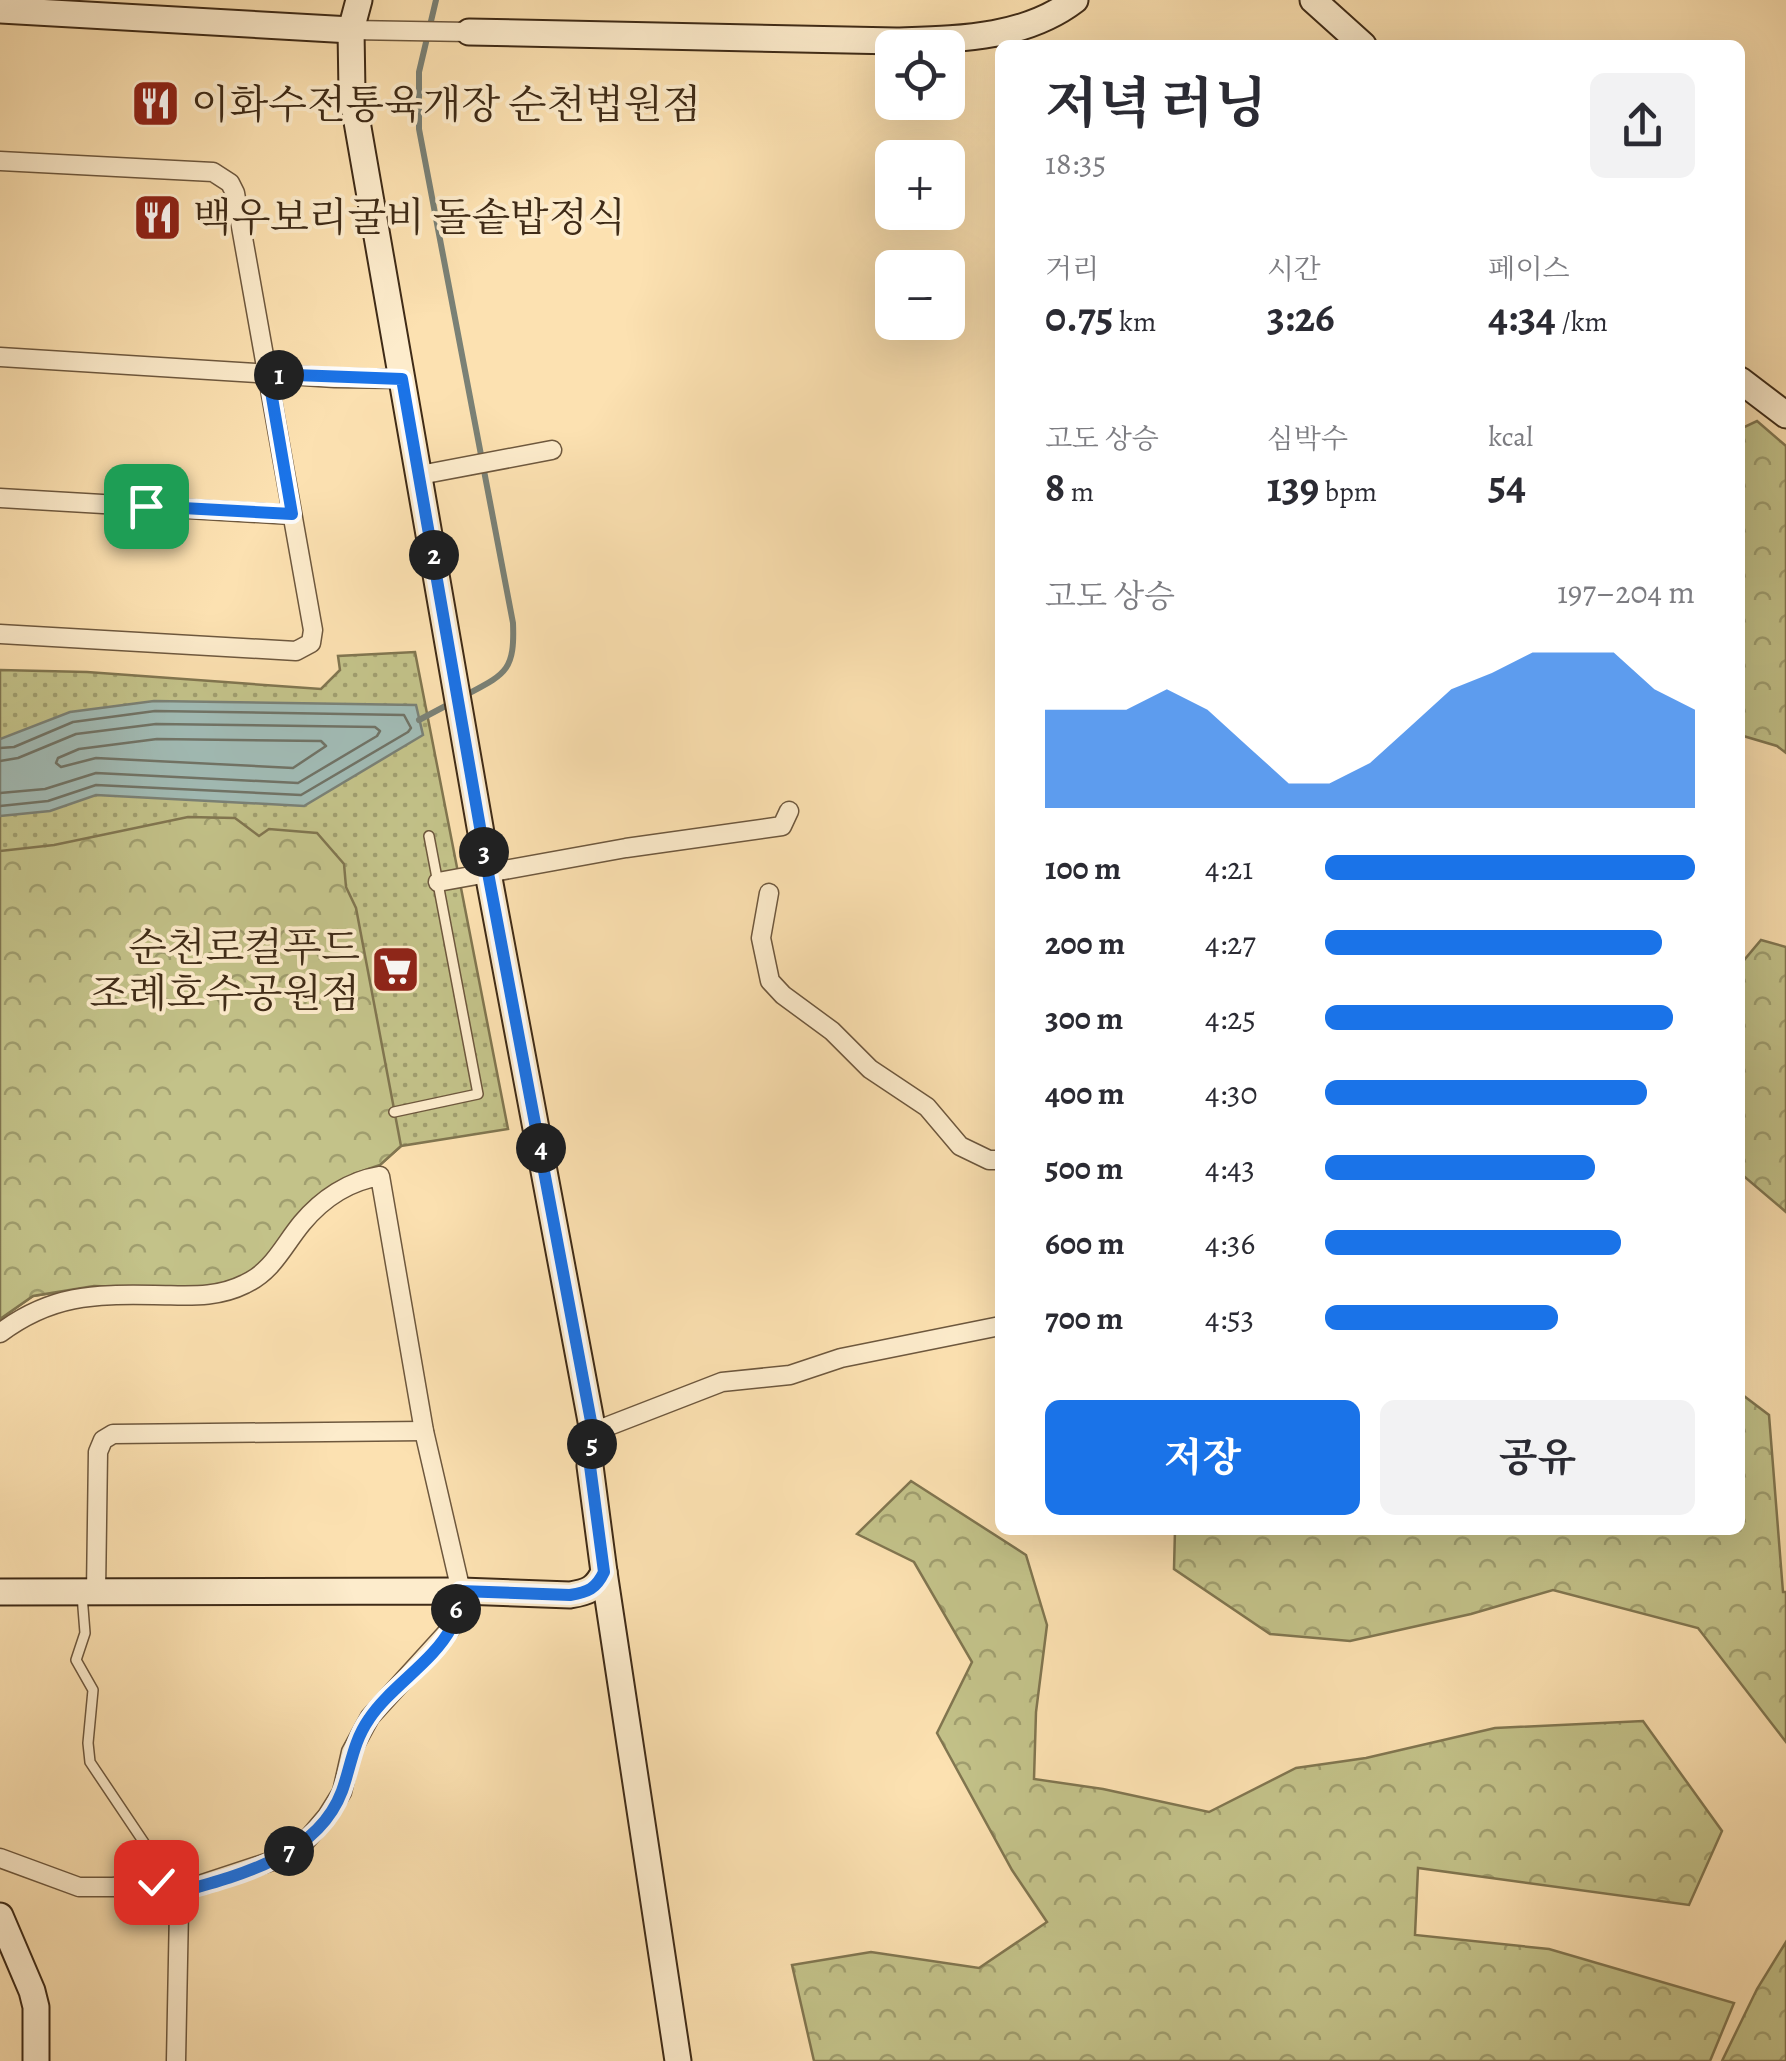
<!DOCTYPE html>
<html lang="ko">
<meta charset="utf-8">
<style>
:root{--surface:#fff;--page:#f2f2f3;--text:#2b2b33;--muted:#7c7c81;--accent:#1a73e8}
body{margin:0;font-family:Alegreya,"Noto Serif KR",serif;background:var(--page);color:var(--text);height:100vh;display:flex;flex-direction:column;font-size:38px;white-space:nowrap}
*{box-sizing:border-box;margin:0}
p{font-size:32px;color:var(--muted)}
.icon{flex:none;width:55px;height:55px;fill:none;stroke:currentColor;stroke-width:2;stroke-linecap:round;stroke-linejoin:round}
.map{position:relative;flex:1;overflow:hidden}
.details{position:absolute;left:995px;top:40px;width:750px;height:1495px;display:flex;flex-direction:column;background:var(--surface);border-radius:15px;box-shadow:0 10px 40px #0002}
.details>*{flex:none}
.buttons{position:absolute;left:875px;top:30px;display:grid;gap:20px}
.buttons a{display:grid;place-items:center;width:90px;height:90px;border-radius:15px;background:var(--surface);box-shadow:0 10px 40px #0002;font-size:50px}
.pin{position:absolute;display:grid;place-items:center;width:85px;height:85px;color:#fff;margin:-42px;border-radius:20px;box-shadow:0 5px 15px #0006}
.km{position:absolute;width:50px;height:50px;margin:-25px;border-radius:50%;background:#222;color:#fff;font-size:28px;line-height:50px;text-align:center}
.round{display:grid;place-items:center;flex:none;width:105px;height:105px;border-radius:15px;background:var(--page)}
.head{display:flex;align-items:center;justify-content:space-between;height:170px;padding:0 50px}
h1{font-size:55px;font-weight:700;line-height:75px}
.figures{display:grid;grid-template-columns:repeat(3,1fr);gap:15px;height:170px;padding:10px 50px}
.figures div{display:grid;align-content:center}
.figures b{font-size:42px;font-weight:700}
.figures small{font-size:28px;font-weight:400}
.figures p{font-size:28px}
.chart{height:280px;padding:20px 50px}
.chart p{display:flex;justify-content:space-between}
.chart svg{width:100%;height:180px;margin-top:10px;fill:var(--accent);opacity:.7}
.primary-button{display:flex;gap:20px;margin-top:auto;padding:20px 50px}
.primary-button a{flex:1;height:115px;border-radius:15px;background:var(--accent);color:#fff;font-size:40px;font-weight:700;line-height:115px;text-align:center}
.primary-button a+a{background:var(--page);color:var(--text)}
ul{padding:0 50px;list-style:none;font-size:32px}
li{display:grid;grid-template-columns:160px 120px 1fr;align-items:center;height:75px}
li i{height:25px;border-radius:12px;background:var(--accent)}
.map>svg:first-child{display:block}
.grass{fill:url(#grass-dots);stroke:#817650;stroke-width:2.5}
.forest{fill:url(#forest-crowns);stroke:#817650;stroke-width:2.5}
.water{fill:#a1bbb5;stroke:#7a8176;stroke-width:2.5}
.lines{fill:none;stroke-linecap:round;stroke-linejoin:round}
.shore{stroke:#707366;stroke-width:2.5}
.stream{stroke:#7a8176;stroke-width:6}
.lane-casing{stroke:#6e583e;stroke-width:12}
.street-casing{stroke:#6e583e;stroke-width:21}
.secondary-casing{stroke:#3f2b17;stroke-width:29}
.lane{stroke:#fdeccc;stroke-width:9}
.street{stroke:#fdeccc;stroke-width:18}
.secondary{stroke:#fdeccc;stroke-width:25}
.route-casing{stroke:#fff;stroke-width:20}
.route{stroke:#1a73e8;stroke-width:12}
.labels{text-anchor:middle;dominant-baseline:central;stroke-width:8;stroke-linejoin:round;paint-order:stroke}
.poi-label{font-size:40px;fill:#3f2b17;stroke:#fdeccc;text-anchor:start}
</style>
<div class="map">
<svg width="1786" height="2061" viewBox="0 0 1786 2061">
<defs>
<pattern id="grass-dots" width="8" height="8" patternUnits="userSpaceOnUse" patternTransform="scale(2.5)"><rect width="8" height="8" fill="#c3c289"/><path d="M2 2h.1M6 6h.1" fill="none" stroke="#a09e6f" stroke-width="1.8" stroke-linecap="round"/></pattern>
<pattern id="forest-crowns" width="20" height="18" patternUnits="userSpaceOnUse" patternTransform="scale(2.5)"><rect width="20" height="18" fill="#c3c289"/><path d="M2 6a3 3 0 1 1 6 0M12 15a3 3 0 1 1 6 0" fill="none" stroke="#a09e6f"/></pattern>
</defs>
<rect width="100%" height="100%" fill="#fce1b1"/>
<filter id="stains"><feTurbulence type="fractalNoise" baseFrequency=".002" numOctaves="4"/><feColorMatrix values="0 0 0 0 .2 0 0 0 0 .09 0 0 0 0 .02 0 0 0 .5 -.17"/></filter>
<radialGradient id="worn" r=".72"><stop offset=".6" stop-color="#630" stop-opacity="0"/><stop offset="1" stop-color="#630" stop-opacity=".3"/></radialGradient>
<polygon class="grass" points="415,652 508,1129 401,1146 380,1165 353,1174 271,1253 215,1290 94,1286 33,1296 0,1319 0,670 87,672 321,689 340,670 338,656"/>
<g class="forest">
<polygon points="1757,421 1786,446 1786,753 1777,746 1740,735 1740,429"/>
<polygon points="188,817 235,818 259,836 269,829 317,833 344,864 346,887 356,908 401,1146 380,1165 353,1174 250,1274 215,1290 94,1286 33,1296 0,1319 0,851 54,845"/>
<polygon points="1761,940 1786,947 1786,1212 1740,1173 1740,965"/>
<polygon points="1740,1393 1769,1415 1783,1592 1786,1592 1786,1742 1698,1628 1553,1590 1471,1614 1350,1641 1270,1634 1174,1569 1175,1530 1740,1530"/>
<polygon points="911,1481 1026,1555 1047,1625 1036,1712 1034,1779 1103,1789 1209,1812 1296,1768 1366,1758 1495,1728 1643,1721 1722,1831 1689,1905 1418,1868 1415,1935 1549,1949 1734,2003 1710,2061 814,2061 792,1965 871,1952 979,1968 1047,1922 1012,1870 937,1733 972,1662 914,1562 857,1534"/>
<polygon points="1786,1942 1786,2061 1722,2061 1757,1989"/>
</g>
<polygon class="water" points="154,701 416,705 423,735 304,806 96,795 50,811 0,816 0,739 70,712"/>
<g class="lines">
<g class="shore">
<polygon points="157,739 321,741 326,746 293,768 96,758 61,767 56,763 58,758 79,749"/>
<polyline points="0,748 14,747 73,722 155,711 404,715 411,728 408,732 301,795 96,785 48,801 0,806"/>
<polyline points="0,761 18,758 76,734 156,724 375,727 380,731 377,736 298,783 96,773 45,789 0,793"/>
</g>
<g class="stream">
<path d="M436 0 419 72V129L513 623C515 672 505 674 464 696"/>
<polyline points="419,720 453,702"/>
</g>
<defs>
<g id="lane">
<polyline points="394,1112 478,1094 429,836"/>
<polyline points="82,1595 85,1633 76,1660 93,1690 88,1743 90,1762 151,1853 156,1882"/>
</g>
<g id="street">
<polyline points="351,30 469,32"/>
<polyline points="0,161 213,172 230,183 235,193 313,630 311,643 296,651 0,634"/>
<polyline points="0,357 335,378 402,379"/>
<polyline points="420,475 552,450"/>
<polyline points="0,498 292,515"/>
<polyline points="438,882 626,848 782,826 789,811"/>
<polyline points="769,893 761,938 770,981 783,995 832,1031 870,1069 927,1107 960,1146 989,1160 1000,1160"/>
<path d="M0 1333C51 1295 93 1294 154 1295 186 1295 215 1299 245 1284 273 1271 283 1246 302 1223 322 1199 349 1181 380 1176L424 1431 461 1591 451 1628 370 1717 351 1752 342 1792 327 1816 305 1842 272 1861 172 1894"/>
<polyline points="593,1432 722,1382 790,1375 841,1358 1000,1326"/>
<polyline points="96,1592 98,1452 103,1440 113,1434 424,1431"/>
<polyline points="0,1858 79,1887 113,1887 156,1882 172,1894 179,1909 176,2061"/>
</g>
<g id="secondary">
<polyline points="1313,0 1363,45"/>
<polyline points="0,10 351,30"/>
<path d="M469 32 896 41C957 39 1024 39 1075 0"/>
<polyline points="1740,380 1786,415"/>
<polyline points="604,1572 678,2061"/>
<path d="M0 1592 461 1591 570 1595C588 1592 596 1589 604 1572L590 1466 593 1432 488 873 352 93 351 30 359 0"/>
<polyline points="0,1916 32,1991 36,2007 36,2061"/>
</g>
</defs>
<use href="#lane" class="lane-casing"/>
<use href="#street" class="street-casing"/>
<use href="#secondary" class="secondary-casing"/>
<use href="#lane" class="lane"/>
<use href="#street" class="street"/>
<use href="#secondary" class="secondary"/>
</g>
<g class="lines">
<defs>
<path id="route" d="M146 506 292 514 268 374 402 379 488 873 593 1432 590 1466 604 1572C596 1589 588 1592 570 1595L460 1591C458 1602 456 1618 451 1628 433 1662 390 1687 369 1719 353 1742 351 1766 342 1791 317 1858 234 1877 172 1894L156 1882"/>
</defs>
<use href="#route" class="route-casing"/>
<use href="#route" class="route"/>
</g>
<defs>
<symbol id="restaurant-square" viewBox="-11 -11 22 22"><rect x="-9" y="-9" width="18" height="18" rx="4" fill="#8f2418" stroke="#fdeccc"/><path d="M-5-6h1v4h1v-4h1v4h1v-4h1v5L-1.5 .5V6h-2V.5L-5-1ZM5-6V6H3V1.5H1.5Q1.5-4 5-6Z" fill="#fff"/></symbol>
<symbol id="supermarket-square" viewBox="-11 -11 22 22"><rect x="-9" y="-9" width="18" height="18" rx="4" fill="#8f2418" stroke="#fdeccc"/><path d="M-6-5.5h2.5l.6 2H6L4.5 2H-2.5L-4.4-4H-6ZM-1.5 3.2a1.3 1.3 0 1 0 .1 0ZM3 3.2a1.3 1.3 0 1 0 .1 0Z" fill="#fff"/></symbol>
</defs>
<g fill-rule="evenodd">
<use href="#restaurant-square" x="128" y="76" width="55" height="55"/>
<use href="#restaurant-square" x="130" y="190" width="55" height="55"/>
<use href="#supermarket-square" x="368" y="942" width="55" height="55"/>
</g>
<g class="labels">
<g class="poi-label">
<text x="191" y="104">이화수전통육개장 순천법원점</text>
<text x="193" y="217">백우보리굴비 돌솥밥정식</text>
<text x="360" y="947" text-anchor="end">순천로컬푸드<tspan x="360" dy="46">조례호수공원점</tspan></text>
</g>
</g>
<rect width="100%" height="100%" filter="url(#stains)"/>
<rect width="100%" height="100%" fill="url(#worn)"/>
</svg>
<div class="buttons">
<a><svg class="icon" aria-label="locate" viewBox="0 0 24 24"><circle cx="12" cy="12" r="6"/><path d="M12 2v4M12 18v4M2 12h4M18 12h4"/></svg></a>
<a>+</a>
<a>−</a>
</div>
<div class="pin" style="left:146px;top:506px;background:#1e9e55"><svg class="icon" aria-label="arrive" viewBox="0 0 24 24"><path d="M6 21V4h12l-3 4 3 4H6"/></svg></div>
<div class="pin" style="left:156px;top:1882px;background:#d93025"><svg class="icon" aria-label="check" viewBox="0 0 24 24"><path d="M5 12l5 5 9-10"/></svg></div>
<b class="km" style="left:279px;top:375px">1</b>
<b class="km" style="left:434px;top:555px">2</b>
<b class="km" style="left:484px;top:852px">3</b>
<b class="km" style="left:541px;top:1148px">4</b>
<b class="km" style="left:592px;top:1444px">5</b>
<b class="km" style="left:456px;top:1609px">6</b>
<b class="km" style="left:289px;top:1851px">7</b>
<section class="details">
<div class="head"><div><h1>저녁 러닝</h1><p>18:35</p></div><a class="round"><svg class="icon" aria-label="share" viewBox="0 0 24 24"><path d="M12 15V3M7 8l5-5 5 5M5 13v7h14v-7"/></svg></a></div>
<div class="figures">
<div><p>거리</p><b>0.75<small> km</small></b></div>
<div><p>시간</p><b>3:26</b></div>
<div><p>페이스</p><b>4:34<small> /km</small></b></div>
</div>
<div class="figures">
<div><p>고도 상승</p><b>8<small> m</small></b></div>
<div><p>심박수</p><b>139<small> bpm</small></b></div>
<div><p>kcal</p><b>54</b></div>
</div>
<div class="chart"><p><span>고도 상승</span>197–204 m</p>
<svg viewBox="0 0 160 44" preserveAspectRatio="none"><path d="M0 44V20L10 20L20 20L30 15L40 20L50 29L60 38L70 38L80 33L90 24L100 15L110 11L120 6L130 6L140 6L150 15L160 20V44z"/></svg>
</div>
<ul>
<li><b>100 m</b>4:21<i style="width:100%"></i></li>
<li><b>200 m</b>4:27<i style="width:91%"></i></li>
<li><b>300 m</b>4:25<i style="width:94%"></i></li>
<li><b>400 m</b>4:30<i style="width:87%"></i></li>
<li><b>500 m</b>4:43<i style="width:73%"></i></li>
<li><b>600 m</b>4:36<i style="width:80%"></i></li>
<li><b>700 m</b>4:53<i style="width:63%"></i></li>
</ul>
<div class="primary-button"><a>저장</a><a>공유</a></div>
</section>
</div>
